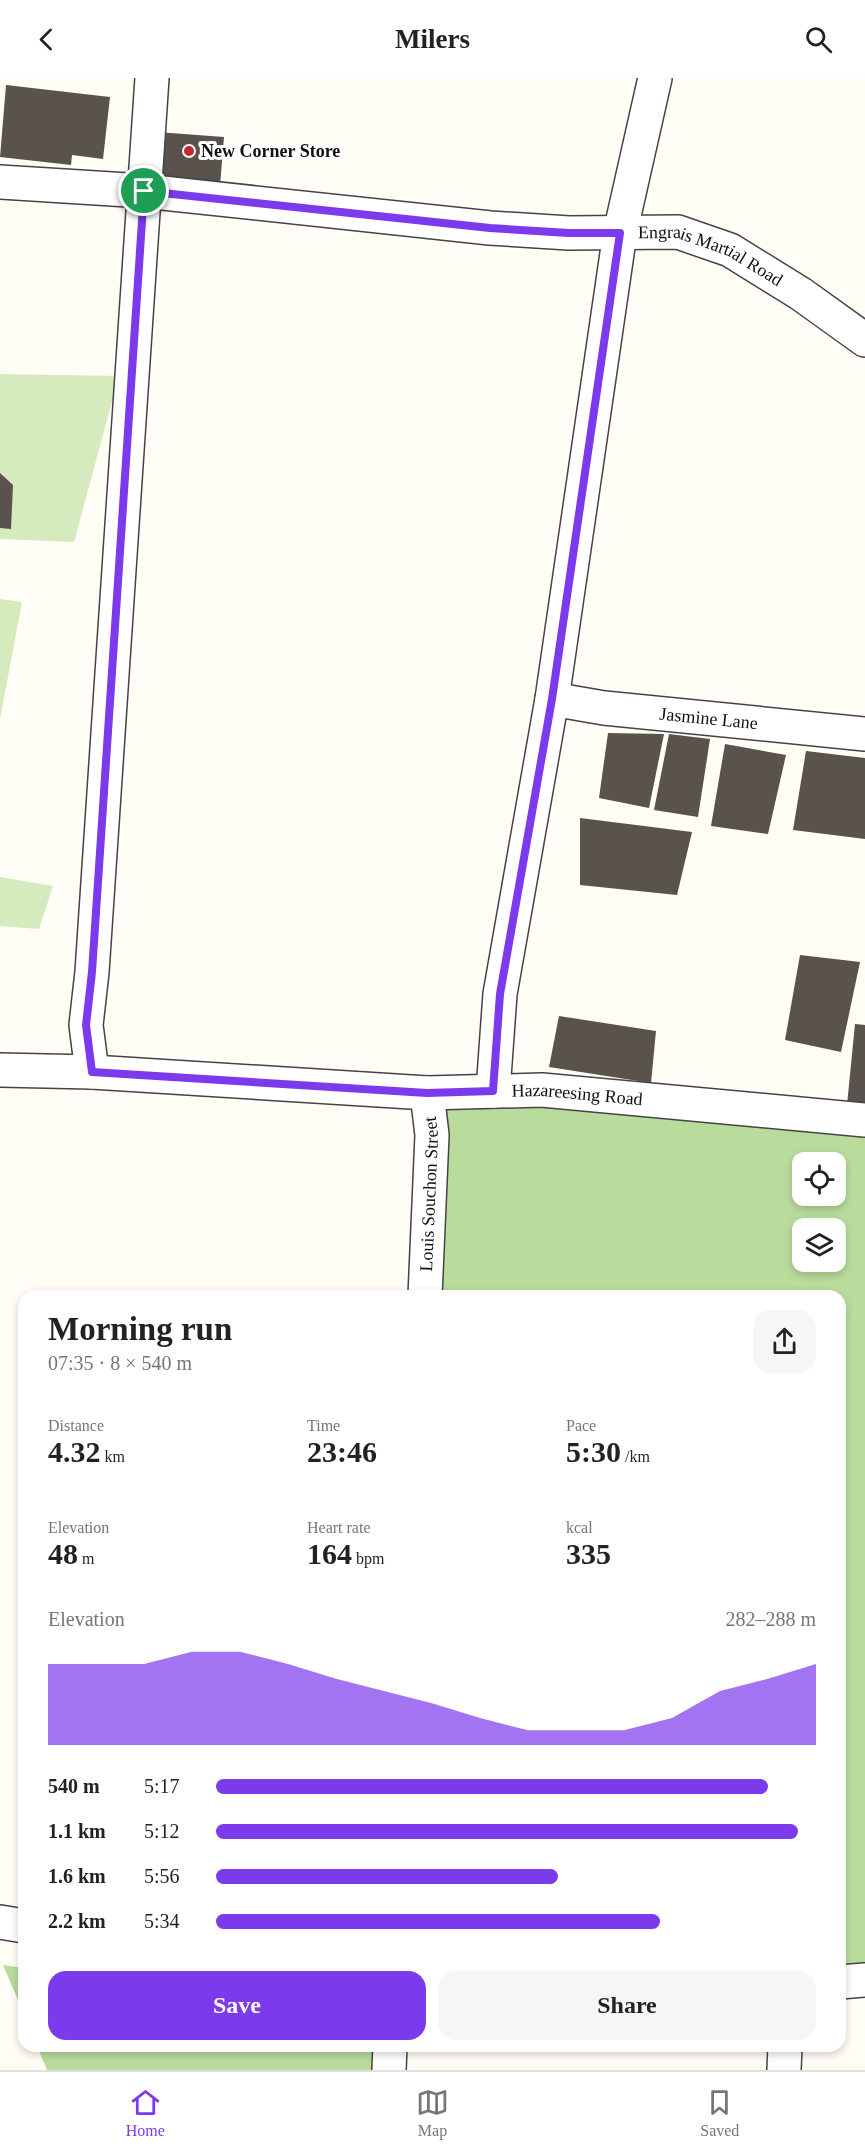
<!DOCTYPE html>
<meta charset="utf-8">
<style>
:root{--surface:#fff;--page:#f6f6f6;--text:#222;--muted:#767676;--line:#e0e0e0;--accent:#7c3aed}
body{margin:0;font-family:"Times New Roman",serif;background:var(--page);color:var(--text);height:100vh;display:flex;flex-direction:column;font-size:22px;white-space:nowrap}
*{box-sizing:border-box;margin:0}
p{font-size:20px;color:var(--muted)}
.icon{flex:none;width:33px;height:33px;fill:none;stroke:currentColor;stroke-width:2;stroke-linecap:round;stroke-linejoin:round}
.map{position:relative;flex:1;overflow:hidden}
.details{position:absolute;left:18px;top:1212px;width:828px;height:762px;display:flex;flex-direction:column;background:var(--surface);border-radius:18px;box-shadow:0 3px 9px #0003}
.details>*{flex:none}
.controls{position:absolute;left:792px;top:1074px;display:grid;gap:12px}
.controls a{display:grid;place-items:center;width:54px;height:54px;border-radius:12px;background:var(--surface);box-shadow:0 3px 9px #0003;font-size:30px}
.pin{position:absolute;display:grid;place-items:center;width:51px;height:51px;color:#fff;margin:-26px;border:3px solid #fff;border-radius:50%;box-shadow:0 2px 6px #0007}
.round{display:grid;place-items:center;flex:none;width:63px;height:63px;border-radius:18px;background:var(--page)}
.headline{display:flex;align-items:center;justify-content:space-between;height:102px;padding:0 30px}
h1{font-size:33px;font-weight:700;line-height:45px}
.stats{display:grid;grid-template-columns:repeat(3,1fr);gap:9px;height:102px;padding:6px 30px}
.stats div{display:grid;align-content:center}
.stats b{font-size:30px;font-weight:700}
.stats small{font-size:16px;font-weight:400}
.stats p{font-size:16px}
.chart{height:168px;padding:12px 30px}
.chart p{display:flex;justify-content:space-between}
.chart svg{width:100%;height:108px;margin-top:6px;fill:var(--accent);opacity:.7}
.button{display:flex;gap:12px;margin-top:auto;padding:12px 30px}
.button a{flex:1;height:69px;border-radius:18px;background:var(--accent);color:#fff;font-size:24px;font-weight:700;line-height:69px;text-align:center}
.button a+a{background:var(--page);color:var(--text)}
ul{padding:0 30px;list-style:none;font-size:20px}
li{display:grid;grid-template-columns:96px 72px 1fr;align-items:center;height:45px}
li i{height:15px;border-radius:8px;background:var(--accent)}
header{display:flex;justify-content:space-between;align-items:center;height:78px;padding:0 30px;background:var(--surface);font-size:27px;font-weight:700}
.tab-bar{display:flex;justify-content:space-around;align-items:center;height:84px;border-top:2px solid var(--line);background:var(--surface);font-size:16px;color:var(--muted)}
.tab-bar a{display:grid;justify-items:center;gap:3px}
.tab-bar .selected{color:var(--accent)}
.map>svg:first-child{display:block}
.green{fill:#d5ebbd}
.forest{fill:#b9dc9c;fill-rule:evenodd}
.building{fill:#5a524d}
.lines{fill:none;stroke-linecap:round;stroke-linejoin:round}
.minor-casing{stroke:#444;stroke-width:36}
.minor{stroke:#fff;stroke-width:33}
.route-casing{stroke:#fff;stroke-width:12}
.route{stroke:#7c3aed;stroke-width:8}
.poi-dot{fill:#c4262e;stroke:#fff;stroke-width:2}
.labels{text-anchor:middle;dominant-baseline:central;stroke-width:6;stroke-linejoin:round;paint-order:stroke}
.poi-label{font-size:18px;font-weight:bold;fill:#111;stroke:#fff;text-anchor:start}
.street-label{font-size:18px;fill:#111;stroke:#fff}
</style>
<header><svg class="icon" aria-label="back" viewBox="0 0 24 24"><path d="M15 5l-7 7 7 7"/></svg>Milers<svg class="icon" aria-label="search" viewBox="0 0 24 24"><circle cx="10" cy="10" r="6"/><path d="M15 15l6 6"/></svg></header>
<div class="map">
<svg width="865" height="1992" viewBox="0 0 865 1992">
<rect width="100%" height="100%" fill="#fffdf5"/>
<g class="green">
<polygon points="0,296 119,298 74,464 0,461"/>
<polygon points="0,521 22,524 0,641"/>
<polygon points="0,799 53,808 39,851 0,848"/>
</g>
<g class="forest">
<path d="M444 1014 865 1056V1902L840 1901V1218H436ZM802 1084H836V1118H802ZM802 1150H836V1184H802Z"/>
<polygon points="3,1887 24,1890 24,1936"/>
<polygon points="37,1968 387,1968 383,1992 47,1992"/>
</g>
<g class="building">
<polygon points="6,7 110,19 103,81 72,77 71,87 0,79"/>
<polygon points="157,54 224,59 220,108 172,104 154,87"/>
<polygon points="0,395 13,407 11,451 0,450"/>
<polygon points="608,655 664,656 649,730 599,720"/>
<polygon points="669,656 710,661 698,739 654,732"/>
<polygon points="725,666 786,677 768,756 711,748"/>
<polygon points="806,673 865,680 865,761 793,752"/>
<polygon points="580,740 692,754 677,817 580,807"/>
<polygon points="800,877 860,884 841,974 785,962"/>
<polygon points="559,938 656,953 651,1005 549,989"/>
<polygon points="855,946 865,947 865,1029 847,1027"/>
</g>
<g class="lines">
<defs>
<g id="minor">
<path id="s1" d="M0 104 144 113 490 150 569 155 678 154 730 172 801 216 865 262"/>
<path id="s2" d="M552 621 604 630 865 656"/>
<path id="s3" d="M0 992 92 994 427 1015 542 1012 865 1042"/>
<polyline points="92,994 86,947 92,894 152,0"/>
<polyline points="493,1013 500,916 552,621 620,155 655,0"/>
<path id="s4" d="M425 1218 432 1057 427 1015"/>
<polyline points="0,1844 24,1848"/>
<polyline points="840,1904 865,1902"/>
<polyline points="389,1992 390,1968"/>
<polyline points="784,1992 785,1968"/>
</g>
</defs>
<use href="#minor" class="minor-casing"/>
<use href="#minor" class="minor"/>
</g>
<g class="lines">
<defs>
<polygon id="route" points="144,113 490,150 569,155 620,155 552,621 500,916 493,1013 427,1015 92,994 86,947 92,894"/>
</defs>
<use href="#route" class="route-casing"/>
<use href="#route" class="route"/>
</g>
<circle class="poi-dot" cx="189" cy="73" r="6"/>
<g class="labels">
<g class="poi-label">
<text x="201" y="73">New Corner Store</text>
</g>
<g class="street-label">
<text stroke="none"><textPath href="#s1" startOffset="718">Engrais Martial Road</textPath></text>
<text stroke="none"><textPath href="#s2" startOffset="158">Jasmine Lane</textPath></text>
<text stroke="none"><textPath href="#s3" startOffset="578">Hazareesing Road</textPath></text>
<text stroke="none"><textPath href="#s4" startOffset="102">Louis Souchon Street</textPath></text>
</g>
</g>
</svg>
<div class="controls">
<a><svg class="icon" aria-label="locate" viewBox="0 0 24 24"><circle cx="12" cy="12" r="6"/><path d="M12 2v4M12 18v4M2 12h4M18 12h4"/></svg></a>
<a><svg class="icon" aria-label="layers" viewBox="0 0 24 24"><path d="M12 4l9 5-9 5-9-5zM3 14l9 5 9-5"/></svg></a>
</div>
<div class="pin" style="left:144px;top:113px;background:#1e9e55"><svg class="icon" aria-label="arrive" viewBox="0 0 24 24"><path d="M6 21V4h12l-3 4 3 4H6"/></svg></div>
<section class="details">
<div class="headline"><div><h1>Morning run</h1><p>07:35 · 8 × 540 m</p></div><a class="round"><svg class="icon" aria-label="share" viewBox="0 0 24 24"><path d="M12 15V3M7 8l5-5 5 5M5 13v7h14v-7"/></svg></a></div>
<div class="stats">
<div><p>Distance</p><b>4.32<small> km</small></b></div>
<div><p>Time</p><b>23:46</b></div>
<div><p>Pace</p><b>5:30<small> /km</small></b></div>
</div>
<div class="stats">
<div><p>Elevation</p><b>48<small> m</small></b></div>
<div><p>Heart rate</p><b>164<small> bpm</small></b></div>
<div><p>kcal</p><b>335</b></div>
</div>
<div class="chart"><p><span>Elevation</span>282–288 m</p>
<svg viewBox="0 0 160 44" preserveAspectRatio="none"><path d="M0 44V11L10 11L20 11L30 6L40 6L50 11L60 17L70 22L80 27L90 33L100 38L110 38L120 38L130 33L140 22L150 17L160 11V44z"/></svg>
</div>
<ul>
<li><b>540 m</b>5:17<i style="width:92%"></i></li>
<li><b>1.1 km</b>5:12<i style="width:97%"></i></li>
<li><b>1.6 km</b>5:56<i style="width:57%"></i></li>
<li><b>2.2 km</b>5:34<i style="width:74%"></i></li>
</ul>
<div class="button"><a>Save</a><a>Share</a></div>
</section>
</div>
<nav class="tab-bar">
<a class="selected"><svg class="icon" aria-label="home" viewBox="0 0 24 24"><path d="M3 11l9-7 9 7M6 9v11h12V9"/></svg>Home</a>
<a><svg class="icon" aria-label="map" viewBox="0 0 24 24"><path d="M3 6l6-2 6 2 6-2v14l-6 2-6-2-6 2zM9 4v14M15 6v14"/></svg>Map</a>
<a><svg class="icon" aria-label="saved" viewBox="0 0 24 24"><path d="M7 4h10v16l-5-4-5 4z"/></svg>Saved</a>
</nav>
